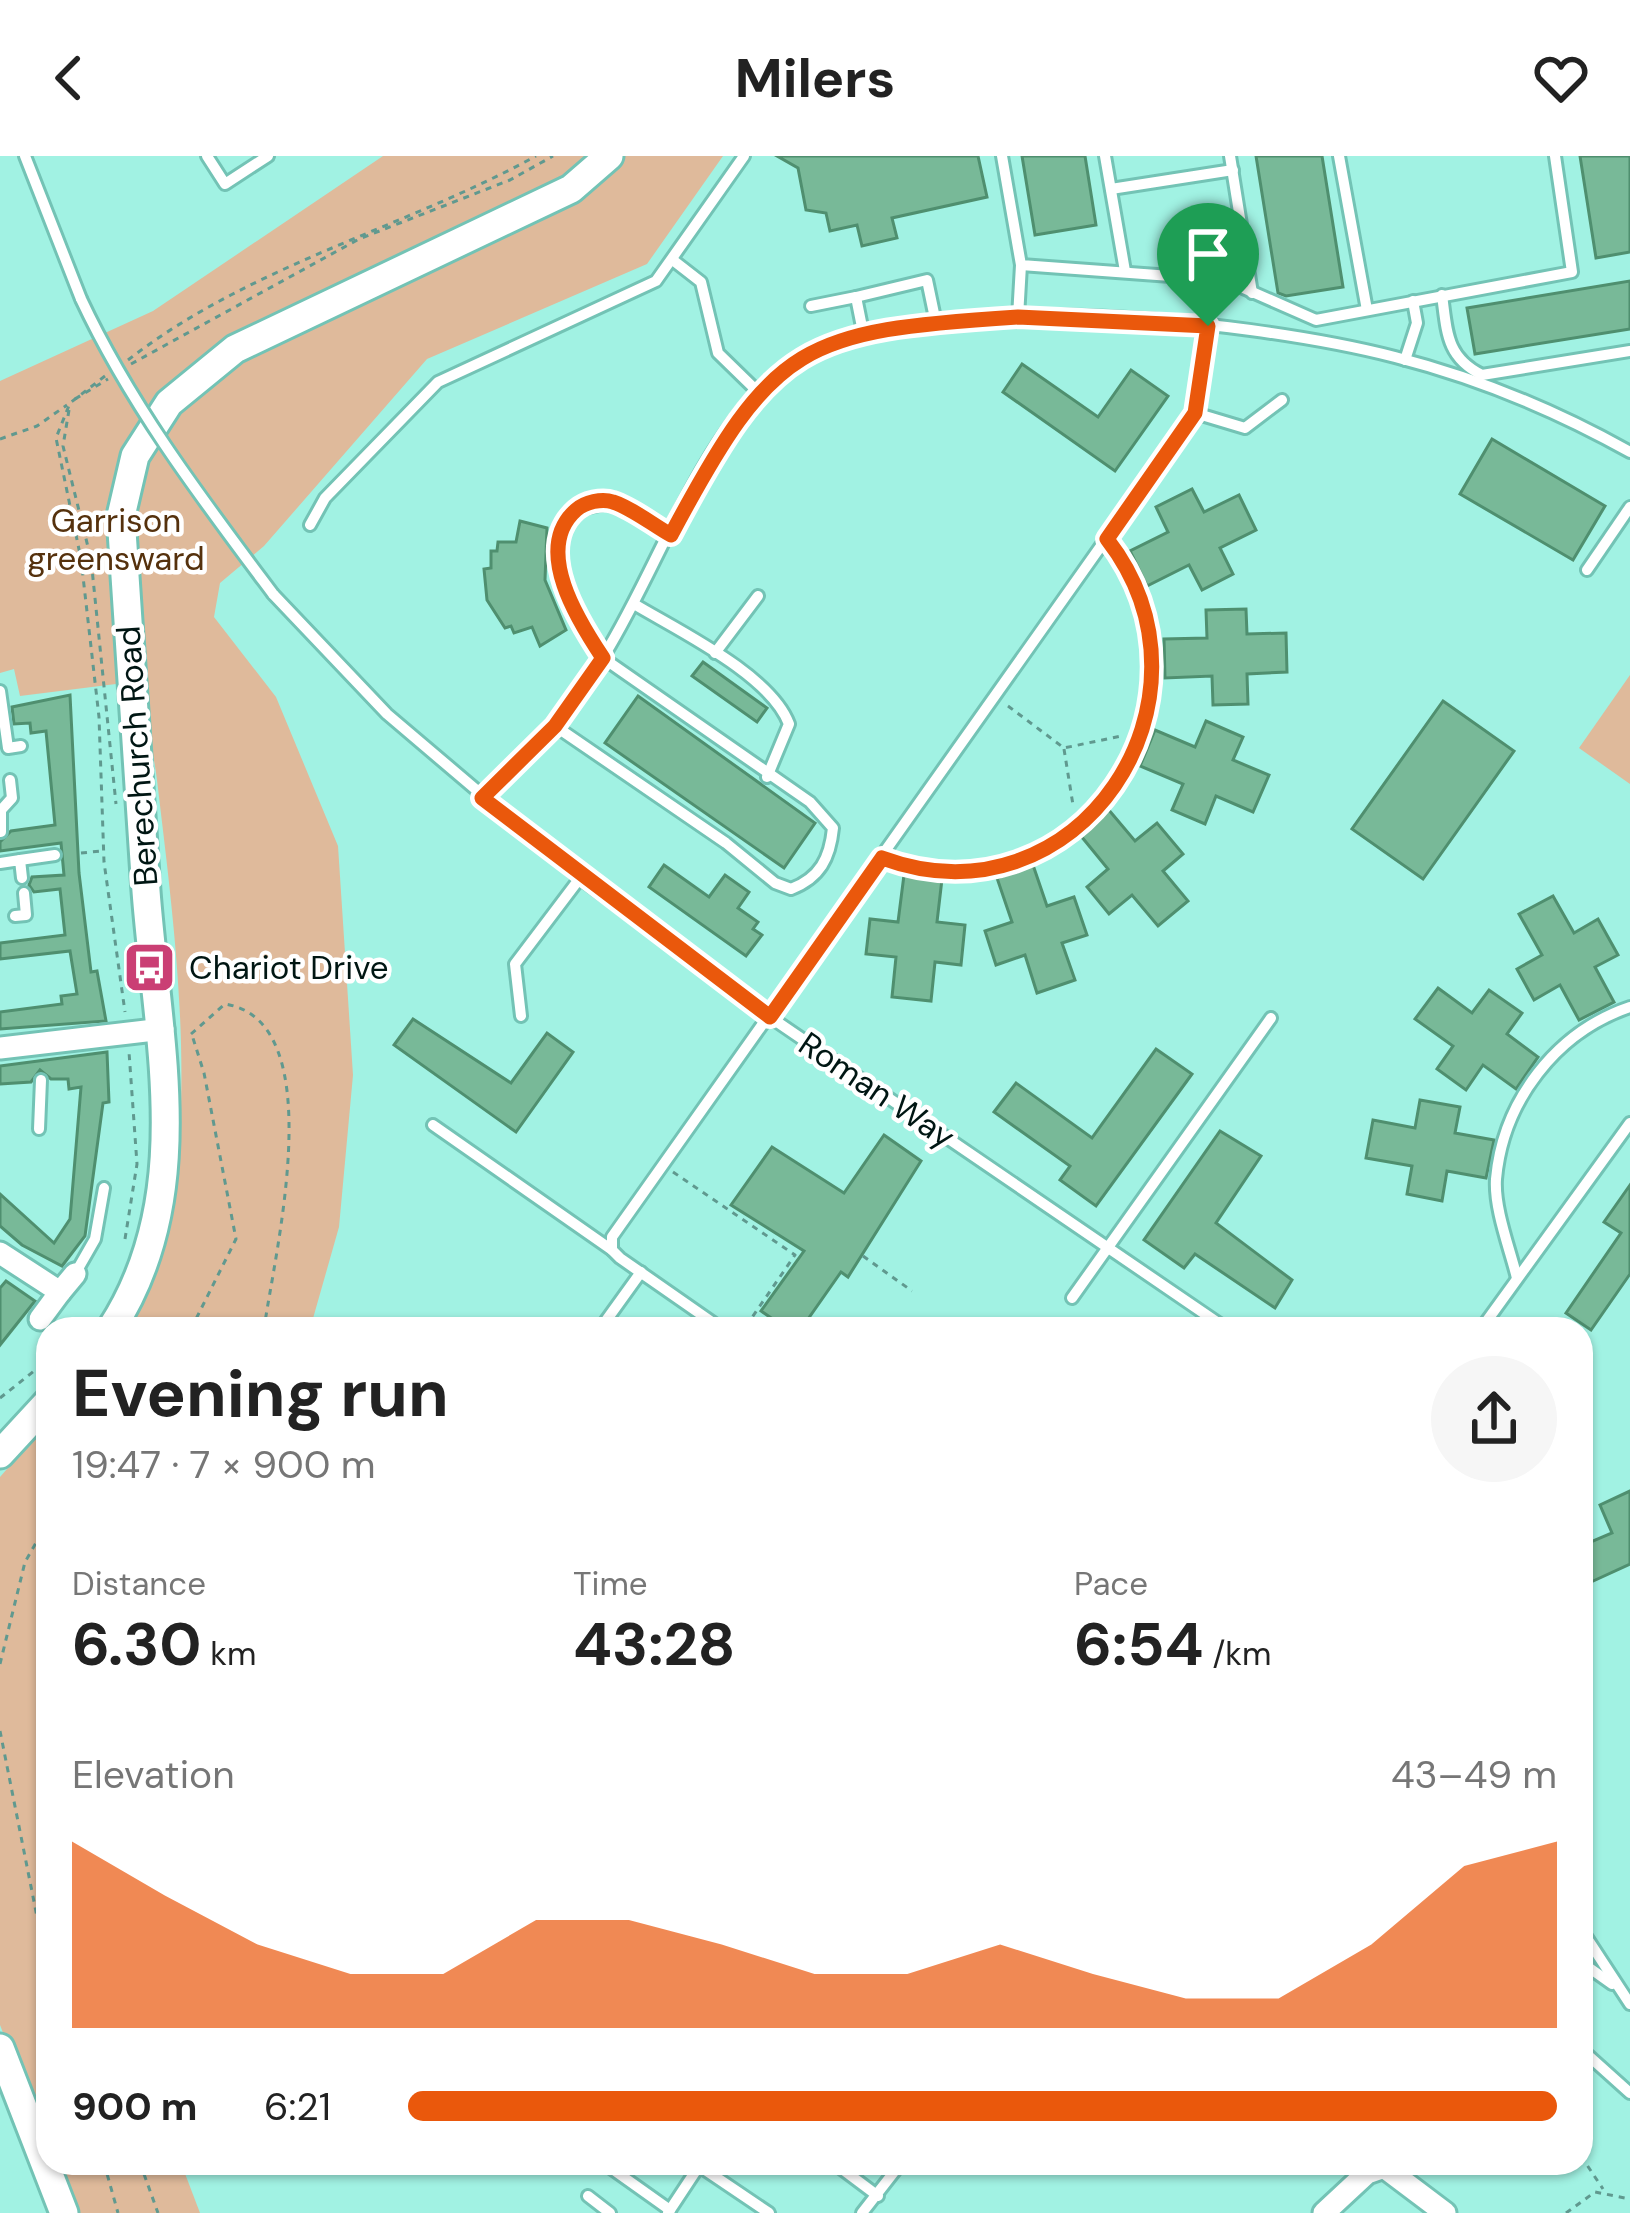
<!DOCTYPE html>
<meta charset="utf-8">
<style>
:root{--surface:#fff;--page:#f6f6f6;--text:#222;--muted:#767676;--accent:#ea580c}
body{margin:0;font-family:"DM Sans",sans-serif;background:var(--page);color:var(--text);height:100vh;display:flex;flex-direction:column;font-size:45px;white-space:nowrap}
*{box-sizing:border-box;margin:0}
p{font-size:39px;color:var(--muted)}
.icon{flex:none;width:66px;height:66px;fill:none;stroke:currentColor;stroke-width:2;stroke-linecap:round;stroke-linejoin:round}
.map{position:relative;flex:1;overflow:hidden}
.sheet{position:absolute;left:36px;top:1161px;width:1557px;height:858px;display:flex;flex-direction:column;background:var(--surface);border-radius:36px;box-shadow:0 3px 9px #0004}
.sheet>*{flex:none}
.pin{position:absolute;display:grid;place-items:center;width:102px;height:102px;color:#fff;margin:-123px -51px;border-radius:50% 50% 50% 0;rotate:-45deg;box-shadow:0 0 12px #0007}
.pin .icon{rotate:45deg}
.round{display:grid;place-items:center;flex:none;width:126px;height:126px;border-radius:63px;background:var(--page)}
.head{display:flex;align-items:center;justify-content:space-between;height:204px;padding:0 36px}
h1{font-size:66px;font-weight:700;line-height:90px}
.figures{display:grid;grid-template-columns:repeat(3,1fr);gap:18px;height:204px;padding:12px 36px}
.figures div{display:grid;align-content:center}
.figures b{font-size:60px;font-weight:700}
.figures small{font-size:33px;font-weight:400}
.figures p{font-size:33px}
.chart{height:336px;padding:24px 36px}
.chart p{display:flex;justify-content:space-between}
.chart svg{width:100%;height:216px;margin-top:12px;fill:var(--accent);opacity:.7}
ul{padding:0 36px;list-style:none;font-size:39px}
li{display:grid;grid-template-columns:192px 144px 1fr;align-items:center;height:90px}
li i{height:30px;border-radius:15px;background:var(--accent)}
header{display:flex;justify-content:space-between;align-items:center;height:156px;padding:0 36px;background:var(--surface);font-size:54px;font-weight:700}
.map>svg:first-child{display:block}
.green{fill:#dfba9b}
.building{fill:#78b998;stroke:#4f8f6f;stroke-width:3}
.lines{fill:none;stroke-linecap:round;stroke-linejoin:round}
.service-casing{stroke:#73c3b5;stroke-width:16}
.minor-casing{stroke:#73c3b5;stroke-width:27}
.tertiary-casing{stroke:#73c3b5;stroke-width:33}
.path{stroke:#60998f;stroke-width:3;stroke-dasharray:6 6;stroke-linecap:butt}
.service{stroke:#fff;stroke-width:10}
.minor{stroke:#fff;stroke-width:21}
.tertiary{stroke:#fff;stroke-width:27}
.service-bridge-casing{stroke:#73c3b5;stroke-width:16;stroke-linecap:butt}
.service-bridge{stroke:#fff;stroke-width:10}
.route-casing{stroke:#fff;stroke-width:24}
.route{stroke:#ea580c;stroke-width:15}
.labels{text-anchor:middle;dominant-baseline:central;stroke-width:9;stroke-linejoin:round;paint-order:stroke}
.park-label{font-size:33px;fill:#55310d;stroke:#fff}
.street-label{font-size:33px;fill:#001613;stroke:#fff}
.poi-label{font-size:33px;fill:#001613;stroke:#fff;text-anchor:start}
</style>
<header><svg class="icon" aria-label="back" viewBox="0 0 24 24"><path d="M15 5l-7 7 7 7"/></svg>Milers<svg class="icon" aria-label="heart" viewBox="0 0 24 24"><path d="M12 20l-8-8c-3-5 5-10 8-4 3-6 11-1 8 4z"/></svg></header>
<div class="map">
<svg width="1630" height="2057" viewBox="0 0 1630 2057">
<rect width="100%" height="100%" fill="#a1f2e3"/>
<g class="green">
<path d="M383 0H723L647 108 427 203 264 390 220 427 214 461 276 541 338 690 353 919 339 1071 310 1173H127C214 1040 175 778 157 624 153 591 143 558 140 525L20 540 14 513 0 517V225L153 155Z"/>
<polygon points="1630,519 1630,628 1579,592"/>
<polygon points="48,1266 48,1992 0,1869 0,1321"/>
<polygon points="54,2007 181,2007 200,2057 73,2057"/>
</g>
<g class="building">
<polygon points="777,0 978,0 987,41 892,62 897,82 862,90 857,69 830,75 826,57 806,54 798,12"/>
<polygon points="1022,0 1085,0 1096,69 1035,79"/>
<polygon points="1256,0 1322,0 1343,131 1286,140 1278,137"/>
<polygon points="1580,0 1630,0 1630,96 1596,102"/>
<polygon points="1630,125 1630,173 1475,198 1467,152"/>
<polygon points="1022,208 1098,261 1131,214 1168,240 1115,315 1003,236"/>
<polygon points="1492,283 1605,350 1573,404 1460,338"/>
<polygon points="1192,333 1204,356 1239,339 1256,374 1220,392 1233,418 1202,434 1189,409 1147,430 1130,395 1168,376 1156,351"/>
<polygon points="520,365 547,372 545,424 566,474 540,490 532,471 514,477 511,470 505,472 487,444 484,413 491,412 491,395 497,395 498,386 516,386"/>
<polygon points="1246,453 1247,478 1286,477 1287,516 1247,518 1248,548 1213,549 1212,520 1165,522 1164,483 1207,482 1206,454"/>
<polygon points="703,506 767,552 757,566 692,520"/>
<polygon points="70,539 79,717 91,816 97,815 106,865 0,873 0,856 62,848 61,840 77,838 70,795 0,803 0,787 65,779 60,733 34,736 29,729 32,721 64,719 61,687 0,695 0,686 11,675 55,669 46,575 31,577 30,567 14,568 12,551"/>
<polygon points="638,540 815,667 784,712 605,587"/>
<polygon points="1443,545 1514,595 1423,723 1352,673"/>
<polygon points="1206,565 1243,581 1233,604 1269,619 1253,656 1216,640 1205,668 1172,654 1183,628 1140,610 1155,574 1195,591"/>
<polygon points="1108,653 1135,685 1157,667 1183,698 1163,715 1188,745 1158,770 1132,739 1109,758 1087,731 1108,713 1081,680"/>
<polygon points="664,709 709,741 725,719 749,736 738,752 758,766 753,773 762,779 746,800 649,731"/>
<polygon points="1033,709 1047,750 1074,741 1087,779 1062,787 1075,824 1037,837 1025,799 996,809 985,775 1012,766 997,722"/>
<polygon points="904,719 942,723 937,766 965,769 961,809 935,806 931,845 892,841 896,801 866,798 870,763 898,766"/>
<polygon points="1553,740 1574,777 1598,763 1618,799 1595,811 1614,846 1579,864 1560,829 1534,844 1517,813 1542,799 1519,758"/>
<polygon points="1438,832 1472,857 1489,834 1522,857 1507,878 1538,901 1516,933 1483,909 1466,934 1437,913 1453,890 1415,863"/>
<polygon points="413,863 511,927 547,877 573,896 516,976 394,889"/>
<polygon points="1156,893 1192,918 1096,1050 1060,1024 1070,1010 994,956 1016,927 1092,982"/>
<polygon points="107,896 109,946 103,947 85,1080 62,1110 22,1089 0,1070 0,1038 54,1087 70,1063 81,931 69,933 68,923 51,923 40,914 31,926 0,928 0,910"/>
<polygon points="1420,944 1460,951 1455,977 1494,984 1486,1022 1447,1015 1442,1045 1407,1038 1412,1010 1366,1002 1373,964 1415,972"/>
<polygon points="1220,975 1261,1000 1216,1067 1292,1124 1275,1152 1195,1098 1184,1112 1144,1084"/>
<polygon points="884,979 921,1005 848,1121 841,1116 801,1173 787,1173 761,1155 804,1095 731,1049 772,991 844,1037"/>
<polygon points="1630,1029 1630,1118 1591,1174 1566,1157 1621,1077 1604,1066"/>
<polygon points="6,1125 35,1145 0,1189 0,1132"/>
<polygon points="1630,1335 1630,1408 1591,1426 1581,1390 1612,1377 1600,1349"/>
</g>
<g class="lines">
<defs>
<g id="service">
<polyline points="25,0 81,143"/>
<polyline points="207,0 225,28 268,0"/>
<polyline points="1002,0 1021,109 1225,124 1316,164 1572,116 1555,0"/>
<polyline points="1105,0 1125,115"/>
<polyline points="1230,0 1252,137"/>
<polyline points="1339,0 1367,154"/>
<polyline points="1111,33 1233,14"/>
<polyline points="674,105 701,126 718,197 758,236"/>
<path d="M1442 139C1447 176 1446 201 1482 219L1630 195"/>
<polyline points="856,141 927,124 936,167"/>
<polyline points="811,150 856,141 863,176"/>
<polyline points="1018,161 1021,109"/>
<polyline points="1405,204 1417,167 1413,145"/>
<polyline points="1195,257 1245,272 1282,244"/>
<polyline points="310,369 325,342 438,226 656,125 744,0"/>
<polyline points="1587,414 1630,351"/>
<polyline points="273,438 387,558 580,722 770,861 1227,1173"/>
<path d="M634 448C679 475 771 519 789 568L767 621"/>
<polyline points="715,497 758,440"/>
<polyline points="0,535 8,592 21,590"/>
<path d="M555 570 726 687 775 727 791 733C820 722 830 702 833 672L810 646 603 502 573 453 561 412V378L576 354 613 346 671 379"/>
<path d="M482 642C527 597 572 553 605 498 657 413 692 305 761 232 871 117 1251 164 1395 201 1477 222 1557 255 1630 296"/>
<polyline points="1,676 1,654 12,642 10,624"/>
<path d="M882 702C1078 774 1231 544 1107 383"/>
<polyline points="20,704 55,699"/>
<polyline points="0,707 20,704 22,722"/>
<polyline points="15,760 26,759 24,737"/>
<polyline points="521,860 515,808 580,722"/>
<polyline points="433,969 612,1094"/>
<polyline points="39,973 41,924"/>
<polyline points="75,1118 95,1083 104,1032"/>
<path d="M1517 1122C1510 1093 1494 1053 1496 1023 1503 945 1556 876 1630 851"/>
<polyline points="1072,1142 1271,862"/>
<polyline points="600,1173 641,1116"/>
<polyline points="722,1173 620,1102 612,1094 612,1081 1195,257 1208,170"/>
<polyline points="1481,1173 1630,967"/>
<polyline points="1581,1773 1630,1848"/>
<polyline points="1581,1806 1612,1828"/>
<polyline points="1581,1893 1630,1937"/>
<polyline points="695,2007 769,2057"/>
<polyline points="834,2007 878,2040"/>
<polyline points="608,2010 670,2054"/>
<polyline points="588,2040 610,2057"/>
<polyline points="668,2057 699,2010"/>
<polyline points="862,2057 901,2007"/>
</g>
<g id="minor">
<polyline points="0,892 163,873"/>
<polyline points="0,1097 60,1136 75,1118"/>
<polyline points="40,1163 60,1136"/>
<polyline points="1324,2057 1367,2017 1384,2011 1445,2057"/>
</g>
<g id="tertiary">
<path d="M111 1173C198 1040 157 883 146 735 137 610 129 485 121 360L135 300 169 247 235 193 571 33 609 0"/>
<polyline points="0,1298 48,1246"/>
<polyline points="0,1892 64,2057"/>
</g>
</defs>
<use href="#service" class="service-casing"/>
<use href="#minor" class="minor-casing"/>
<use href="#tertiary" class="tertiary-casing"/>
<g class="path">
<path d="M128 204C250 109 403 73 536 0"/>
<polyline points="131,208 359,83 510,24 553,0"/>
<polyline points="105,220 70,247 56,282 81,403 99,561 104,706 125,856"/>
<polyline points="75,243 108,223"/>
<polyline points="69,254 63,290 91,403 116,648"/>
<polyline points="0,283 37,270 67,249"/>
<polyline points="1008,550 1064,592 1121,580"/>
<polyline points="1064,593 1073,649"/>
<polyline points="81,697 102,695"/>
<path d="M191 878 225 848C333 865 274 1099 264 1173"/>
<polyline points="673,1016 795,1099 744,1173"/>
<polyline points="125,1083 137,1008 129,896"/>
<polyline points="863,1100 912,1135"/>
<polyline points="79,1173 90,1162"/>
<polyline points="191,1173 236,1083 204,917 192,879"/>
<polyline points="0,1242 48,1204"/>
<polyline points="0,1508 25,1406 48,1366"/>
<polyline points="0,1575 48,1816"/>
<polyline points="1581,2000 1603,2033"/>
<polyline points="104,2007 118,2057"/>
<polyline points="140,2007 158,2057"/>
<polyline points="1566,2057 1595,2036 1630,2043"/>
</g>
<use href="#service" class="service"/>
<use href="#minor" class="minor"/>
<use href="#tertiary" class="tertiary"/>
<defs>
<path id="service-bridge" d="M81 143C131 250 202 343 273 438"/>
</defs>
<use href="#service-bridge" class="service-bridge-casing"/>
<use href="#service-bridge" class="service-bridge"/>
</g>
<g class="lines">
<defs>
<path id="route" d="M1018 161 1208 170 1195 257 1107 383C1231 543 1078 774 882 702L770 861 482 642 555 570 603 502C579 466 532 393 576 354 585 346 602 342 613 346 632 352 653 369 671 379 774 185 802 175 1018 161Z"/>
</defs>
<use href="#route" class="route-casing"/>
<use href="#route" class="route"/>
</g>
<defs>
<symbol id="bus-square" viewBox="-11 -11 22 22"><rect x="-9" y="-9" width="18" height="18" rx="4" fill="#ca3f74" stroke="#fff"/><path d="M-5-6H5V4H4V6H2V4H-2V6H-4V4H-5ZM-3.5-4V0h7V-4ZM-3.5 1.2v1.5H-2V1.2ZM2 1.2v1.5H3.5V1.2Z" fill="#fff"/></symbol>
</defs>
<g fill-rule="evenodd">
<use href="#bus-square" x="120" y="782" width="59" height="59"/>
</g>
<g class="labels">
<g class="park-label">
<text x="116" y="364">Garrison<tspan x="116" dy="38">greensward</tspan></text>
</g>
<g class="street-label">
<text transform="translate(137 600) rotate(-94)">Berechurch Road</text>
<text transform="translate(877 934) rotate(34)">Roman Way</text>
</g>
<g class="poi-label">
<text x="189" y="811">Chariot Drive</text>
</g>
</g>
</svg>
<div class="pin" style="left:1208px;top:170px;background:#1e9e55"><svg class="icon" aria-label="arrive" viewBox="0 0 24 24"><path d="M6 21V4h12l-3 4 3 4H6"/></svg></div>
<section class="sheet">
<div class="head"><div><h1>Evening run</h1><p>19:47 · 7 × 900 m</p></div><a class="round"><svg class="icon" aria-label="share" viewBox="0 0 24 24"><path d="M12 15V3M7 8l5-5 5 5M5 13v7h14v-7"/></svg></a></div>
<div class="figures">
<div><p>Distance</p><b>6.30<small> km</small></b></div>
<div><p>Time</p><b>43:28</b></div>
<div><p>Pace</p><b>6:54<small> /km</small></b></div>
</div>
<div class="chart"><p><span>Elevation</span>43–49 m</p>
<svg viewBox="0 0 160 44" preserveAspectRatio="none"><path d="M0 44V6L10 17L20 27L30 33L40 33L50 22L60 22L70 27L80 33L90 33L100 27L110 33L120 38L130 38L140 27L150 11L160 6V44z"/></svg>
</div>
<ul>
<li><b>900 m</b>6:21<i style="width:100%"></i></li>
</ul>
</section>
</div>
